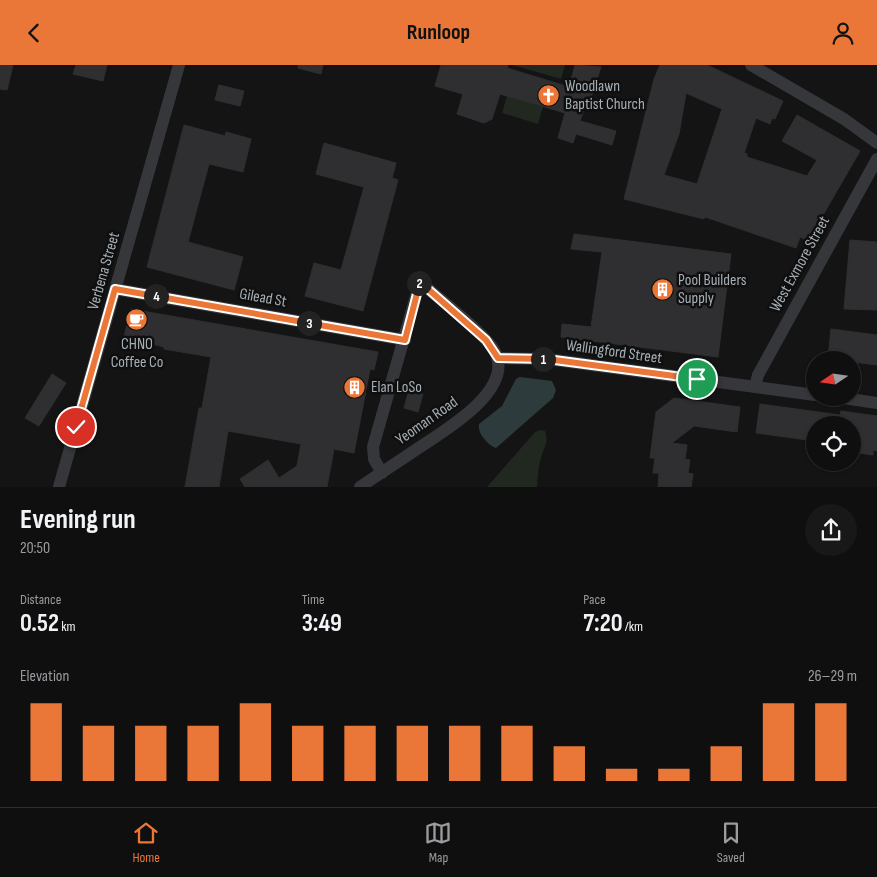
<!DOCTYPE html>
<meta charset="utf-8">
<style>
:root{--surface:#0f0f10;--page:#181819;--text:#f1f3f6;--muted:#9b9c9f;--line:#2f2f30;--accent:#ea7737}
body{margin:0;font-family:"Sofia Sans Condensed",sans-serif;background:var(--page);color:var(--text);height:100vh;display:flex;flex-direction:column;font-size:19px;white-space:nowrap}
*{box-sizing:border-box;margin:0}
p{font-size:16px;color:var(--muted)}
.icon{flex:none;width:28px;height:28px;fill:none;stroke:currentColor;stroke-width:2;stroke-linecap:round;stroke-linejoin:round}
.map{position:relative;height:422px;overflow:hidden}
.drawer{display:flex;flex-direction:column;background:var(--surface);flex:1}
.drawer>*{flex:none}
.needle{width:32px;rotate:257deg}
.tools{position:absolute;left:806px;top:286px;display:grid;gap:10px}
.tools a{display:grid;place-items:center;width:55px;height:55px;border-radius:50%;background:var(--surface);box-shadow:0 1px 4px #0004,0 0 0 1px var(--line);font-size:25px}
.pin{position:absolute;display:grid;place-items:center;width:42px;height:42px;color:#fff;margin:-21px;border:2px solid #fff;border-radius:50%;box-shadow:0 1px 5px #0007}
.km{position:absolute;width:25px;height:25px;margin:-12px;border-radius:50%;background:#222;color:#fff;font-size:14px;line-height:25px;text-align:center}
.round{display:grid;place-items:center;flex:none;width:52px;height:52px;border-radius:26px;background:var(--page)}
.overview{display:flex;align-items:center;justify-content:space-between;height:85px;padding:0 20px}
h1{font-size:28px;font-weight:700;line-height:38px}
.figures{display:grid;grid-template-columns:repeat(3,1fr);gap:8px;height:85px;padding:5px 20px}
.figures div{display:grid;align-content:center}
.figures b{font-size:25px;font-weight:700}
.figures small{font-size:14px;font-weight:400}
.figures p{font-size:14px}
.chart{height:140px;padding:10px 20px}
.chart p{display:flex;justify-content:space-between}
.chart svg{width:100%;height:90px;margin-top:5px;stroke:var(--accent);stroke-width:6}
header{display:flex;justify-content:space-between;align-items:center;height:65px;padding:0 20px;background:var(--accent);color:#111;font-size:22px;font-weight:700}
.dock{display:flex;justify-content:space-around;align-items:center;height:70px;border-top:1px solid var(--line);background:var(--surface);font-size:14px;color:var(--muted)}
.dock a{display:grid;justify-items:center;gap:2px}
.dock .on{color:var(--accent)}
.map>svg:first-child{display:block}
.green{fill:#212820}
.water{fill:#2d3b3d}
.building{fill:#2f2f31;stroke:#2e2f31;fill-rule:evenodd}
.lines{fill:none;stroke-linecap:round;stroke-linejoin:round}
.street{stroke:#35373a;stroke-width:12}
.route-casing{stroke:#fff;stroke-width:10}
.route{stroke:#ea7737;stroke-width:6}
.labels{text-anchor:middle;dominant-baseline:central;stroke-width:5;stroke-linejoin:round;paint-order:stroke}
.poi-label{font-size:16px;fill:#a6afb5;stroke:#0f0f10;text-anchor:start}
.street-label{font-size:16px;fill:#a6afb5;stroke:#0f0f10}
</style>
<header><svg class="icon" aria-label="back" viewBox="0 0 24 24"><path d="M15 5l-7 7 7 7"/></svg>Runloop<svg class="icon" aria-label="person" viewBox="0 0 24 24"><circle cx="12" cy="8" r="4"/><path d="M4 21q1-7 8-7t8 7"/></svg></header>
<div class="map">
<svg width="877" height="422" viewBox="0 0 877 422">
<rect width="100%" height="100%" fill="#141415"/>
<g class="green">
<polygon points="512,0 565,0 561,14"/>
<polygon points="507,31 543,42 538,59 502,48"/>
<path d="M540 365 545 366C549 379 544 382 541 393 538 402 538 413 537 422H487L535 367Z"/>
</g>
<path class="water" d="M520 312 552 316 556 325 553 333 496 383C488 380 477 368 479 359L502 341 516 314Z"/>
<g class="building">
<polygon points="0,0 13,0 7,25 0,24"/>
<polygon points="76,0 107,0 103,16 73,9"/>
<polygon points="298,0 323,0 321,9 298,3"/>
<polygon points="441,0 508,0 507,3 569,22 575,0 601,2 588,42 585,41 580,56 616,66 612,80 576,69 573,78 558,73 565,48 500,29 492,54 484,58 457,49 463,29 435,21"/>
<path d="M660 0H707L783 36 775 54 772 53 770 59 756 53 744 88 747 89V92L807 111 817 95 782 76 797 50 860 86 808 176 800 172 796 183 705 152 704 154 624 134 654 14ZM686 28 722 44 697 119 664 110 679 69Z"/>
<polygon points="219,20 244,26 240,41 215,35"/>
<polygon points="184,60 225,71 226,67 251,74 243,107 209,99 188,177 243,192 234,225 147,202"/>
<polygon points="324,78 396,98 392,113 398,115 363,246 305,231 314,198 341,205 364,122 316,109"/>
<polygon points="574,169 731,189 718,292 561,272 562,259 591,262 602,187 571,184"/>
<polygon points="850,175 877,177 877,245 844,244"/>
<polygon points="131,244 378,287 374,305 370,304 354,388 334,384 327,422 245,422 240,414 268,395 279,413 297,401 301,379 228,366 219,422 185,422 199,343 202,343 211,292 164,284 164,282 124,272"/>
<polygon points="831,264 877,270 877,300 828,294"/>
<polygon points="52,309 66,318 39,361 25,353"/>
<polygon points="409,325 423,329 418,347 404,343"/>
<polygon points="674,333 740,342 737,367 694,361 672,378 687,380 685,394 690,395 688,408 693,409 691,422 658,422 659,408 653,408 655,393 650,393 656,347"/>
<polygon points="760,339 840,350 841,346 877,351 877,386 873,385 873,390 852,387 852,360 815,360 815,376 756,368"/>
</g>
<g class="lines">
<g class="street">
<polyline points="751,0 844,54 877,78"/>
<polyline points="115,224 405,275"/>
<polyline points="498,293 547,294 815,330"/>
<polyline points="755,322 758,310 877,94"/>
<polyline points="837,332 877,338"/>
<polyline points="59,422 179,0"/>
<path d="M360 422C379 409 398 397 417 384 442 367 515 326 495 287 486 269 437 232 420 217L373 382 374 394 382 408"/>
</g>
</g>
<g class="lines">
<defs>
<polyline id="route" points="76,362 115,224 405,275 420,217 486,275 498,293 547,294 697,314"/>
</defs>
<use href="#route" class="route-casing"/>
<use href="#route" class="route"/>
</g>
<defs>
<symbol id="church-disc" viewBox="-11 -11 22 22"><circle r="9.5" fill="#ea7737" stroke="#0f0f10"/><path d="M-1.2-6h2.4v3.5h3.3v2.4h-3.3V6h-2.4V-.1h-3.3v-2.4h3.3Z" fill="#fff"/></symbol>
<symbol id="building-disc" viewBox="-11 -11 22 22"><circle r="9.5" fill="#ea7737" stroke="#0f0f10"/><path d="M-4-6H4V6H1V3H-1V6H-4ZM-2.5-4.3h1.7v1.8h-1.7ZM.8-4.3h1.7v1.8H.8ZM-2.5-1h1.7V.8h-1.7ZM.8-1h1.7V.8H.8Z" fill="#fff"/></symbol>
<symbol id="cafe-disc" viewBox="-11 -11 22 22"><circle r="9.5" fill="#ea7737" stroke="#0f0f10"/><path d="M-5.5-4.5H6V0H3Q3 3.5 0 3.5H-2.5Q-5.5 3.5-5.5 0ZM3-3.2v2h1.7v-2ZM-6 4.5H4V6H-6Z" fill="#fff"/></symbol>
</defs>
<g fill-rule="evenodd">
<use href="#church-disc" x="536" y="18" width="25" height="25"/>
<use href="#building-disc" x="650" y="212" width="25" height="25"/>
<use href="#cafe-disc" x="124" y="242" width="25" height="25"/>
<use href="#building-disc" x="342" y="310" width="25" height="25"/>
</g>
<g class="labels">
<g class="poi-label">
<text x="565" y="21">Woodlawn<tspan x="565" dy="18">Baptist Church</tspan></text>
<text x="678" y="215">Pool Builders<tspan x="678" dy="18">Supply</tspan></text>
<text x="137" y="279" text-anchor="middle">CHNO<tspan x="137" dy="18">Coffee Co</tspan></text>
<text x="371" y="322">Elan LoSo</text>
</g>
<g class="street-label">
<text transform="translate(800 199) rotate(-61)">West Exmore Street</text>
<text transform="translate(104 206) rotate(-74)">Verbena Street</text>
<text transform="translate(263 233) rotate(10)">Gilead St</text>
<text transform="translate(614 287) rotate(8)">Wallingford Street</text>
<text transform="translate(427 356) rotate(-35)">Yeoman Road</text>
</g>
</g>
</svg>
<div class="tools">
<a><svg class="needle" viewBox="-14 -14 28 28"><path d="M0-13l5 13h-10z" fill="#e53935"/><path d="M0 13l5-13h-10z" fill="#9b9c9f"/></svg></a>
<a><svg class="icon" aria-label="locate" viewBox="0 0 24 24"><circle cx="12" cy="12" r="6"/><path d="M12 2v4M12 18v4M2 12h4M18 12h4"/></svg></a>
</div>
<div class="pin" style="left:697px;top:314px;background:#1e9e55"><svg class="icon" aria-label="arrive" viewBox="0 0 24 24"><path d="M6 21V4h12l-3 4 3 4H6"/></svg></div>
<div class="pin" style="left:76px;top:362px;background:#d93025"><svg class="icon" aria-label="check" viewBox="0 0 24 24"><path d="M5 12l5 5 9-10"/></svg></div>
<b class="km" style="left:543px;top:294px">1</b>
<b class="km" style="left:419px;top:218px">2</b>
<b class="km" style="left:309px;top:258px">3</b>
<b class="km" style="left:156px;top:231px">4</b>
</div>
<section class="drawer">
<div class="overview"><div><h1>Evening run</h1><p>20:50</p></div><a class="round"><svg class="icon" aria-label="share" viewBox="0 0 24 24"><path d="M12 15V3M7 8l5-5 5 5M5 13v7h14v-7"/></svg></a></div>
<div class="figures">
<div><p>Distance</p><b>0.52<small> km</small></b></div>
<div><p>Time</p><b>3:49</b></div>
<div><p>Pace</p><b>7:20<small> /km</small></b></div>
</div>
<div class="chart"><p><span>Elevation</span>26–29 m</p>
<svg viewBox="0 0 160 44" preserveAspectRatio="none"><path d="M5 44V6M15 44V17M25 44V17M35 44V17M45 44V6M55 44V17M65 44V17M75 44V17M85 44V17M95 44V17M105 44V27M115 44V38M125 44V38M135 44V27M145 44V6M155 44V6"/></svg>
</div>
</section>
<nav class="dock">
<a class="on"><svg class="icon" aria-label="home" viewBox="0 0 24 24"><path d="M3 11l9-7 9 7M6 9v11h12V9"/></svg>Home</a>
<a><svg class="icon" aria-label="map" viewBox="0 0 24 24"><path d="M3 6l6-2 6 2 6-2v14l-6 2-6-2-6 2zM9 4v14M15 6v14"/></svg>Map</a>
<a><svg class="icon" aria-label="saved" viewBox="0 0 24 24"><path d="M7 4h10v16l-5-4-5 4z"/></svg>Saved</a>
</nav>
